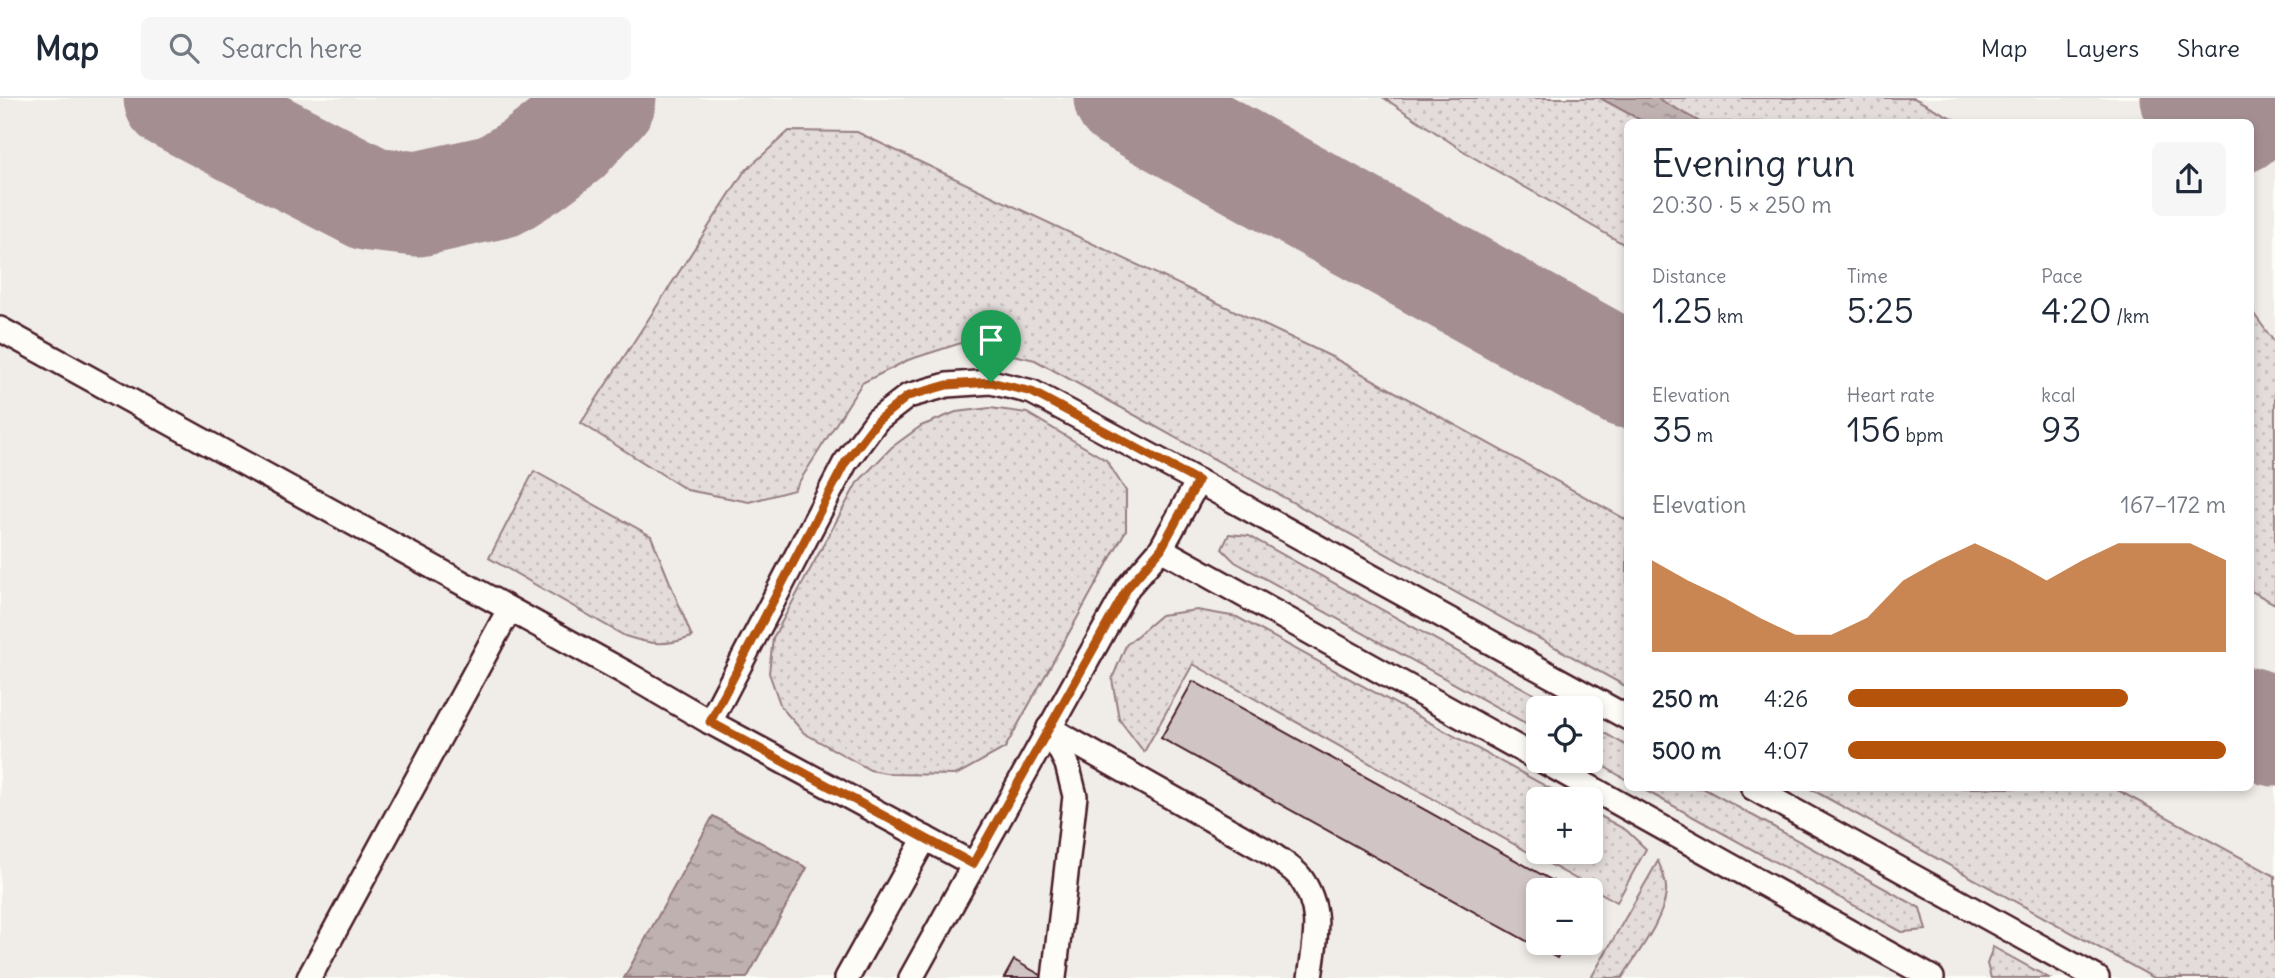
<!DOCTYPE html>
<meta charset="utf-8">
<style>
:root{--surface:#fff;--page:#f6f6f7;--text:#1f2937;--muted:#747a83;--line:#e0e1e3;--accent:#b45309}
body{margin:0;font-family:Delius,sans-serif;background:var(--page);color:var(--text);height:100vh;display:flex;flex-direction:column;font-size:26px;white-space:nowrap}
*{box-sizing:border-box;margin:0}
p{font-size:23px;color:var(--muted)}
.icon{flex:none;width:38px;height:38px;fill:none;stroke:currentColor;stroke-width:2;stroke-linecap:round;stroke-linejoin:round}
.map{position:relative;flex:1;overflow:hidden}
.panel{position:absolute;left:1624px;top:21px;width:630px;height:672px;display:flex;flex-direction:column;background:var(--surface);border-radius:10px;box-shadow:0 4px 10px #0003}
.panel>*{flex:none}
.buttons{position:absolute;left:1526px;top:598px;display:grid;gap:14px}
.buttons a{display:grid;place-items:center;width:77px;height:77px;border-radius:10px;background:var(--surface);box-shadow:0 4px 10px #0003;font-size:35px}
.pin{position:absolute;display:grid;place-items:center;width:60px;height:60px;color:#fff;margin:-72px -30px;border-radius:50% 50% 50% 0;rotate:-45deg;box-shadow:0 0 7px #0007}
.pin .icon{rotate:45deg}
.round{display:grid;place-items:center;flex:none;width:74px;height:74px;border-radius:10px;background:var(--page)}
.overview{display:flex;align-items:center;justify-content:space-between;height:119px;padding:0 28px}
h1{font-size:38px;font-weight:600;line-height:52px}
.figures{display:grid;grid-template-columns:repeat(3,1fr);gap:10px;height:119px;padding:7px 28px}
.figures div{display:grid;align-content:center}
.figures b{font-size:35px;font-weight:600}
.figures small{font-size:19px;font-weight:400}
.figures p{font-size:19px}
.chart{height:196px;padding:14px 28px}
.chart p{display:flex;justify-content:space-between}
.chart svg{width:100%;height:126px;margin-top:7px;fill:var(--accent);opacity:.7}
ul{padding:0 28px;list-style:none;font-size:23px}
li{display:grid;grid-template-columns:112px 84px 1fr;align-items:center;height:52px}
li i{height:18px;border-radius:9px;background:var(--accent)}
header{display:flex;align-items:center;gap:42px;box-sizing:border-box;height:98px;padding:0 35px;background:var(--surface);border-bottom:2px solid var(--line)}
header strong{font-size:33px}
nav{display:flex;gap:38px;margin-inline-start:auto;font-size:24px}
.search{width:490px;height:63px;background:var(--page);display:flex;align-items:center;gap:18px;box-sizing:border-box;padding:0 24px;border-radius:10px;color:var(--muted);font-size:26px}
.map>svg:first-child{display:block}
.built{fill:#f0ece8;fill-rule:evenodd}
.grass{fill:url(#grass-dots);stroke:#967e82;stroke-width:2}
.water{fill:url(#water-ripples);stroke:#91777b;stroke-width:2}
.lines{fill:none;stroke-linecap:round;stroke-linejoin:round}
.taxiway{stroke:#a48e91;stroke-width:105}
.building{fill:#d0c5c4;stroke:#4a1f2b;stroke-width:2}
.lane-casing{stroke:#4a1f2b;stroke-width:28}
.lane{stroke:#fdfcf7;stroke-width:23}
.route-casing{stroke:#fff;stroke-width:14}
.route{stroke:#b45309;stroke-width:9}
</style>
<header>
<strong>Map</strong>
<div class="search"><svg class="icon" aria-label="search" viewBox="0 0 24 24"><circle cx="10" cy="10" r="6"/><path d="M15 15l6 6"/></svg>Search here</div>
<nav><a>Map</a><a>Layers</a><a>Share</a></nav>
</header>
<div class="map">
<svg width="2275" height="880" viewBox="0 0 2275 880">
<defs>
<pattern id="grass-dots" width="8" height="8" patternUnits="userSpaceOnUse" patternTransform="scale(1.75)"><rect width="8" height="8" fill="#e3dcda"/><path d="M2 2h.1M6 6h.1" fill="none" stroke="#c4bcbb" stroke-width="1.8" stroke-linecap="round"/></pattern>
<pattern id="water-ripples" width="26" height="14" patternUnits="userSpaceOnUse" patternTransform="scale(1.75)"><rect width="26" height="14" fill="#c0b1b1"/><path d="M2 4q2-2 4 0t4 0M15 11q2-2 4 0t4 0" fill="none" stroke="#9e8f90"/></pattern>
</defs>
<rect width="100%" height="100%" fill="#fdfcf7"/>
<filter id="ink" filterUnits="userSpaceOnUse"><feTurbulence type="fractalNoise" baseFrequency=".0143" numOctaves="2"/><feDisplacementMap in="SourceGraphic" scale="14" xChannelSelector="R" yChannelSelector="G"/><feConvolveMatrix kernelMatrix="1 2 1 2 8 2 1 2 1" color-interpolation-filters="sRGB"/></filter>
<g filter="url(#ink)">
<path class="built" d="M0 0H2275V880H0ZM1628 24H2250V690H1628ZM1538 611H1591V663H1538ZM1538 702H1591V754H1538ZM1538 793H1591V845H1538Z"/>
<g class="grass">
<polygon points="1384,0 1914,0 1959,24 1628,24 1627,148 1471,58"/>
<polygon points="789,33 857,34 1332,259 1627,422 1627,589 1035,262 961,245 908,262 862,285 794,392 749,404 687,392 581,325 744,74"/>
<polygon points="2251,212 2275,245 2275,506 2251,493"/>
<polygon points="990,310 1027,315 1106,362 1126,393 1126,432 1005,650 956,677 891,676 870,672 804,635 781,609 769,575 773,540 857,385 892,349 921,328 956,314"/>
<path d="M534 373 651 438 692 539C665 548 652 547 625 538L489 460Z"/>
<polygon points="1229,436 1249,438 1561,611 1538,611 1538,632 1235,464 1222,451"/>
<polygon points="1197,512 1237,519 1571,702 1538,702 1538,754 1591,754 1591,713 1626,732 1646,751 1617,804 1193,566 1144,654 1119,621 1112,581 1126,547 1161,517"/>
<polygon points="1591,627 1627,648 1627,682 1591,661"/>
<polygon points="1641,690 1703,690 1920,810 1926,832 1902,834"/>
<polygon points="1809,690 2114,690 2275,778 2275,880 2154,880"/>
<path d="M1658 763C1662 773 1667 784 1666 795 1663 823 1636 857 1622 880H1591Z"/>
<polygon points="1993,849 2049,880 1991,880 1987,866"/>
</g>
<g class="water">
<polygon points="1600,0 1657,0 1700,24 1644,24"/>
<polygon points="713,718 807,770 747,880 624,880"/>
</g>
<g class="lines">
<g class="taxiway">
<polyline points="176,0 371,101 418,106 499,88 534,66 567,41 604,0"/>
<polyline points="1126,0 1628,278"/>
<polyline points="2193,0 2237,24"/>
<polyline points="2250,622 2275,636"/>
</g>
</g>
<g class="building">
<polygon points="1193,583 1571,793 1538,793 1538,845 1565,845 1557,860 1161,640"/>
<polygon points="1014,862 1046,880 1004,880"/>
</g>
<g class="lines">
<defs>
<g id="lane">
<polyline points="0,231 624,574 710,624 973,766"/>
<polyline points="1161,451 1538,661"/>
<polyline points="710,624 845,365 877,322 908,298 947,287 991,284 1032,294 1198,383 1628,620"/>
<path d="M1049 630 1270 755C1279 762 1293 770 1300 779 1324 812 1315 843 1310 880"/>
<polyline points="1049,630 1067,666 1075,698 1054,880"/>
<polyline points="1543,663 1932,880"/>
<polyline points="1753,690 2097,880"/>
<polyline points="309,880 509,512"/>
<polyline points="847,880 925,740"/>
<polyline points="911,880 1128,489 1161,451 1198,383"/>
</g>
</defs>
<use href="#lane" class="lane-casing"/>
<use href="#lane" class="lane"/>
</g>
</g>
<g class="lines" filter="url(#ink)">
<defs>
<polygon id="route" points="991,284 1032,294 1198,383 1161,451 1128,489 973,766 710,624 845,365 877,323 908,298 947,287"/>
</defs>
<use href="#route" class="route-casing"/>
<use href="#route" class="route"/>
</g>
</svg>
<div class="buttons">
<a><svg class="icon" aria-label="locate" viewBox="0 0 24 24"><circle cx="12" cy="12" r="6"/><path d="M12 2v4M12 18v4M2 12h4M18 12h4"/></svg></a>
<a>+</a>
<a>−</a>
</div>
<div class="pin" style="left:991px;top:284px;background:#1e9e55"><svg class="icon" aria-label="arrive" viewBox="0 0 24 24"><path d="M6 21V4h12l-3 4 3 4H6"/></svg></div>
<section class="panel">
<div class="overview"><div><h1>Evening run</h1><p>20:30 · 5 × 250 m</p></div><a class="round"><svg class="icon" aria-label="share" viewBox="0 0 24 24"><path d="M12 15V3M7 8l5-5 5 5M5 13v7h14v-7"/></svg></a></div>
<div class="figures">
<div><p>Distance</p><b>1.25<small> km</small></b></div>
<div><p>Time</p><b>5:25</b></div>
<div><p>Pace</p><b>4:20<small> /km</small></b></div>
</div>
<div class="figures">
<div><p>Elevation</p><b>35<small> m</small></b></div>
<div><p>Heart rate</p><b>156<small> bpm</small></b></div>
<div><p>kcal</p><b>93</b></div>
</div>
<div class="chart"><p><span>Elevation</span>167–172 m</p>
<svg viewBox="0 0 160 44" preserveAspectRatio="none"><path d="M0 44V12L10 19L20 25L30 32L40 38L50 38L60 32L70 19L80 12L90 6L100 12L110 19L120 12L130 6L140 6L150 6L160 12V44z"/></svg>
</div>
<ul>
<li><b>250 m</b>4:26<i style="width:74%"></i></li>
<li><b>500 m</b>4:07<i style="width:100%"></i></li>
</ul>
</section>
</div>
